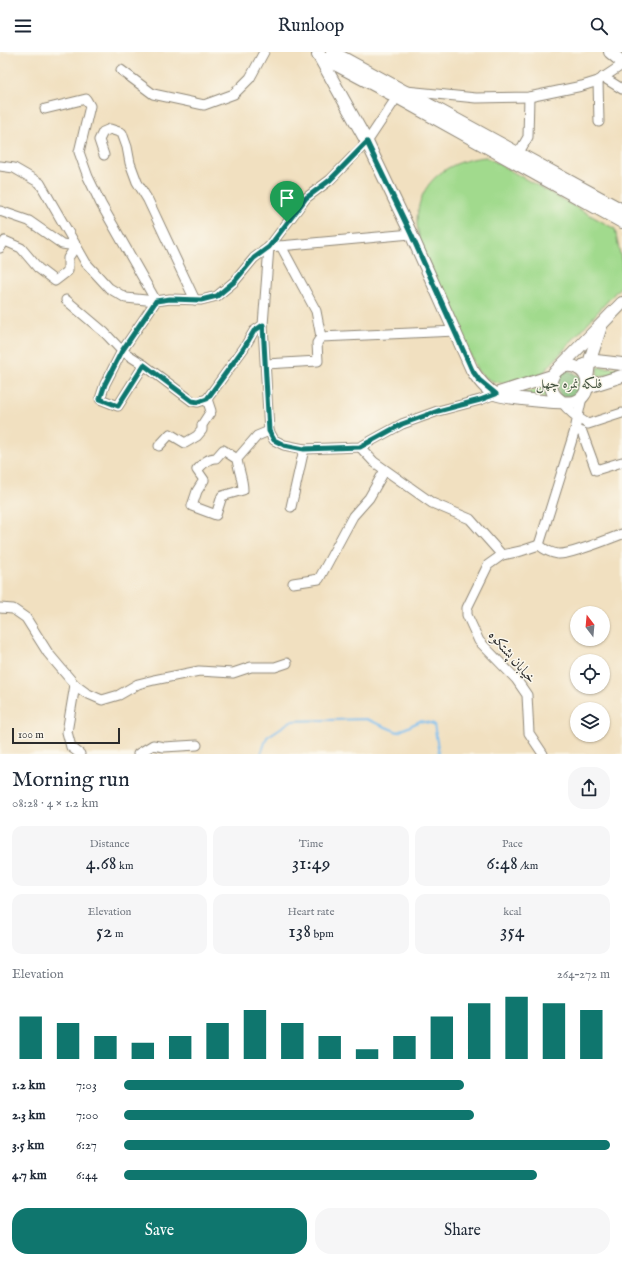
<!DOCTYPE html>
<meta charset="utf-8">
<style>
:root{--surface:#fff;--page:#f6f6f7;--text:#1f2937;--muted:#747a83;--accent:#0f766e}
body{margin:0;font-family:"IM FELL English",Amiri,serif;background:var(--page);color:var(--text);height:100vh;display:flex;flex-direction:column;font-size:15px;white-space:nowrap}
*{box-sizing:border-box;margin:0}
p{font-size:13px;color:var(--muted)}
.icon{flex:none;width:22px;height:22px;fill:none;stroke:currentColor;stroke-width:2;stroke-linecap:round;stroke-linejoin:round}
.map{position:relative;height:702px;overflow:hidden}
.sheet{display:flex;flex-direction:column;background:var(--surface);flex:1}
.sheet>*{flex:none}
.needle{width:26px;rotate:344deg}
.tools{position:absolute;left:570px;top:554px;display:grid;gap:8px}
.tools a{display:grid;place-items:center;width:40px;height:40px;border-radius:50%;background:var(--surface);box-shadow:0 1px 3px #0004;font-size:20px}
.scale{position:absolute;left:12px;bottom:10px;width:108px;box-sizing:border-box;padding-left:4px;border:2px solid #2b2b2b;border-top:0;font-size:11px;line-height:14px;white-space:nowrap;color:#2b2b2b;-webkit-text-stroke:3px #fbf7ec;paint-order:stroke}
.pin{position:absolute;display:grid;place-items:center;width:34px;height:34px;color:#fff;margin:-41px -17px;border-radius:50% 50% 50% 0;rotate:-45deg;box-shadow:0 0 4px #0007}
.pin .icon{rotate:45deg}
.round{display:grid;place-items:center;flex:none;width:42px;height:42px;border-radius:16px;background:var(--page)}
.headline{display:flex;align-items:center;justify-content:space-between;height:68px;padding:0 12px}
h1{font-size:22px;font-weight:600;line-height:30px}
.stats{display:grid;grid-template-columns:repeat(3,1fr);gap:6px;height:68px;padding:4px 12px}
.stats div{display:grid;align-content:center;border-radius:10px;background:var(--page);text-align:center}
.stats b{font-size:20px;font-weight:600}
.stats small{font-size:11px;font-weight:400}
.stats p{font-size:11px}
.chart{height:112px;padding:8px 12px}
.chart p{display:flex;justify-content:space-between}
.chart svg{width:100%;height:72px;margin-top:4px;stroke:var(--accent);stroke-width:6}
.cta{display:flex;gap:8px;margin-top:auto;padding:8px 12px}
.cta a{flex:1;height:46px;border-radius:16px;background:var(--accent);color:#fff;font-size:16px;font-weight:600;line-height:46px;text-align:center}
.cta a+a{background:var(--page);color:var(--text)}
ul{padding:0 12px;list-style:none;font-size:13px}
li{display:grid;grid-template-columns:64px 48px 1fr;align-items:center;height:30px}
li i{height:10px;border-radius:5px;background:var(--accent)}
header{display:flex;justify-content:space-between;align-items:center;height:52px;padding:0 12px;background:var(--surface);font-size:18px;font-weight:600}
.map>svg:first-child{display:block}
.green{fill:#a1da8d;stroke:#66825c}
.forest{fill:#80ba78;stroke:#567252}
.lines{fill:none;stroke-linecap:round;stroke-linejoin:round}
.stream{stroke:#78bcee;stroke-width:2}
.minor-casing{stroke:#8e8676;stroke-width:11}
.major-casing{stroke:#8e8676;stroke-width:14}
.minor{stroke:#fff;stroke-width:9}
.major{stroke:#fff;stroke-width:12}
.route-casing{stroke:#fff;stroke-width:8}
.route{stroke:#0f766e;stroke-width:5}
.labels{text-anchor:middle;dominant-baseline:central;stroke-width:3;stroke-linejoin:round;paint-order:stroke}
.park-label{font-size:14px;fill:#485744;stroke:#fbf7ec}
.street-label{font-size:14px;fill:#2b2b2b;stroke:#fbf7ec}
</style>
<header><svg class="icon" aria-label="menu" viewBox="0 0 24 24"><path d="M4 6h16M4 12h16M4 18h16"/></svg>Runloop<svg class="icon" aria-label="search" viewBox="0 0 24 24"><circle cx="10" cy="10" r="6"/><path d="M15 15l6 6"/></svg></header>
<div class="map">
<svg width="622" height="702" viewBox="0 0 622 702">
<rect width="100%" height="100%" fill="#fbf7ec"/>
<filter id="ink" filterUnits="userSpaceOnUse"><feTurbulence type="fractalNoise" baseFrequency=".025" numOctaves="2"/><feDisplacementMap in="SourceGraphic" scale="8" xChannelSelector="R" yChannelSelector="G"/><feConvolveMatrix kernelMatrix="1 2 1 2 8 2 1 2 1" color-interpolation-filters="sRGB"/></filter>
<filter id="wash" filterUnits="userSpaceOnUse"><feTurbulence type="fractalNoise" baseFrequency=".012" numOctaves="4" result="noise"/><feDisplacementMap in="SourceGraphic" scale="16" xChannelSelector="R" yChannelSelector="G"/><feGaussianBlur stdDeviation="0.9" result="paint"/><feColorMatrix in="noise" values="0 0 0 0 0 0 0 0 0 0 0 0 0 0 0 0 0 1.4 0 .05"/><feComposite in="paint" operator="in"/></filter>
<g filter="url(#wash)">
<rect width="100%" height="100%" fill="#f1e0c0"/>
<g class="green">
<path d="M486 105 615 177 622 212V233L543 321C521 331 495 339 477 318L421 194C420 186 417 178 417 170 417 129 449 108 486 105Z"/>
<polygon points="598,315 622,316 622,320 597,325"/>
<polygon points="546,335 548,346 519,342"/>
</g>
<polygon class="forest" points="566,317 583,326 579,344 560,345 554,326"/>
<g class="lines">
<polyline class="stream" points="261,702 267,685 291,669 366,667 398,680 420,669 434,672 439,702"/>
</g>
</g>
<g filter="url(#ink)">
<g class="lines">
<defs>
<g id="minor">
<polyline points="121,18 153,42 204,53 234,42 250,26 264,0"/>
<polyline points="603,25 622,37"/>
<polyline points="598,29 599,70"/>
<polyline points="406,39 476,46 529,45 582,34 598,29 622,13"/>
<polyline points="45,57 86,47 90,54 79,100 88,125 101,152 156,249 122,299 105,281 66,248"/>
<polyline points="518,102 528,85 529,45"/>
<polyline points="104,103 99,88 103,80 110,77 122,81 127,95 130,111 137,130 148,148 195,248"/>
<polyline points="0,114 14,116 40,131 86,211 109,236 126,246 156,249 170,247 201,248 217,244 235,229 254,206 269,195 306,146 330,128 367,90 397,45"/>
<polyline points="0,159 29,169 62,192 76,194 68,206 68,219 55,229 38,216 21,196 5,189 0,196"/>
<polyline points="281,194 316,259 321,285 456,279"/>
<polyline points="263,273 269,379 274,388 284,393 304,397 360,395 402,372 438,359 480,348 495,342"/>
<polygon points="122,299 144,313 118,354 100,347 105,332"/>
<polyline points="266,312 318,309 317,291 321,285"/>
<polyline points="144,313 192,349 198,350 207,347 244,296 254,279 263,273 269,195 411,182"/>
<path d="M561 349C569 360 577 366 588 372L622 361"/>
<polyline points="575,378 582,380 596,418 622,410"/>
<polyline points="159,394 170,382 185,391 197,384 202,378 202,373 211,359 207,347"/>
<polyline points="360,395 374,410 432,451 470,467 502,503"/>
<path d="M237 407C238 417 243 427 243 438L222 444 216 463 192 454 197 439 204 428 197 418C202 413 208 405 216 406L223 398 237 407 257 384 269 379"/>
<polyline points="291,455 304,397"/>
<polyline points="539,493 521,499 502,503 488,513 467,556 467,563 479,589 516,627 527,643 529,681 543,702"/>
<polyline points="539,493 575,378 582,345"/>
<path d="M539 493C545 498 550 501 558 502 570 503 609 487 622 482"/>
<polyline points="293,531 319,527 353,464 369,446 385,418"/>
<polyline points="0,556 13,557 26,566 48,601 75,633 86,641 102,648 119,643 138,632 154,628 199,619 233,621 251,615 275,615 287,611"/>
<polyline points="75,633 67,680 71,695 80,702"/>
<polyline points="138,702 153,693 164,695 197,693"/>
</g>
<g id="major">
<polyline points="332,0 622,158"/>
<polyline points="610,0 622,10"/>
<polyline points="318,3 397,45 622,170"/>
<path d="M319 4 367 90 411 182 472 318C478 327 485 337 495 342 502 346 566 352 574 350 589 346 592 325 579 317 558 304 538 334 561 349"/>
<polyline points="584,313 596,309 622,312"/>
<polyline points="559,316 622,251"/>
<polyline points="587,327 589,311 601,274"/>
<polyline points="587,335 622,324"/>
<polyline points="499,341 552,324"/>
</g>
</defs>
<use href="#minor" class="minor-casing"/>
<use href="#major" class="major-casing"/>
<use href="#minor" class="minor"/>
<use href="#major" class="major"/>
</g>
</g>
<g class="lines" filter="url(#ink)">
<defs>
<polygon id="route" points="367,90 411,182 472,318 479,328 496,342 480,348 438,359 402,372 360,395 304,397 284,393 274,388 269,379 263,273 254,279 244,296 207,347 198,350 192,349 144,313 118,354 100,347 105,332 122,299 156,249 170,247 201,248 217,244 235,229 254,206 269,195 306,146 330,128"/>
</defs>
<use href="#route" class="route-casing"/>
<use href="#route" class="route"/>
</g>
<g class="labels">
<g class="park-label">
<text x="569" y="332">فلکه نمره چهل</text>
</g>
<g class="street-label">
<text transform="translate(512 605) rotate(49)">خیابان پشتکوه</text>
</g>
</g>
</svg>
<div class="tools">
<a><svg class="needle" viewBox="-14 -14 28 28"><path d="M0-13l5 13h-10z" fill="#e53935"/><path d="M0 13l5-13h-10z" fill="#747a83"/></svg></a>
<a><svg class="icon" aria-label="locate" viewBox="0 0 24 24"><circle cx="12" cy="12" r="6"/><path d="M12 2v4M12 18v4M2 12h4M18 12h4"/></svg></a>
<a><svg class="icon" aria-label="layers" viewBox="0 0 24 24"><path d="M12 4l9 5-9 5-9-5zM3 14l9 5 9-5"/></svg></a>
</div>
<div class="scale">100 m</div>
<div class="pin" style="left:287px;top:170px;background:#1e9e55"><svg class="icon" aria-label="arrive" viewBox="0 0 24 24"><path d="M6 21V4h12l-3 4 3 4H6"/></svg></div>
</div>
<section class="sheet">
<div class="headline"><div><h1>Morning run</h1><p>08:28 · 4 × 1.2 km</p></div><a class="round"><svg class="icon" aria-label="share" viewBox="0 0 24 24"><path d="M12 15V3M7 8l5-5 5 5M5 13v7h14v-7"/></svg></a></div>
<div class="stats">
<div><p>Distance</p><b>4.68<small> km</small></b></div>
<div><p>Time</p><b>31:49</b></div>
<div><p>Pace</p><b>6:48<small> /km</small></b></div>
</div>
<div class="stats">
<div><p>Elevation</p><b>52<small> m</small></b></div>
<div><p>Heart rate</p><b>138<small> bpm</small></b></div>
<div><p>kcal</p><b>354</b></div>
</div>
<div class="chart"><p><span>Elevation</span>264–272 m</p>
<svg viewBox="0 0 160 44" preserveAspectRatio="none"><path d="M5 44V18M15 44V22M25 44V30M35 44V34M45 44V30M55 44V22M65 44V14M75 44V22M85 44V30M95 44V38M105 44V30M115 44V18M125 44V10M135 44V6M145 44V10M155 44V14"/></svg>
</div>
<ul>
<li><b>1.2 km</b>7:03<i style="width:70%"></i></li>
<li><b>2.3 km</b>7:00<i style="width:72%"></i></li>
<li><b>3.5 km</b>6:27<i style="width:100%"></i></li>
<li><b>4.7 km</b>6:44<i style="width:85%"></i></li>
</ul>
<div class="cta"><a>Save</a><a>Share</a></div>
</section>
